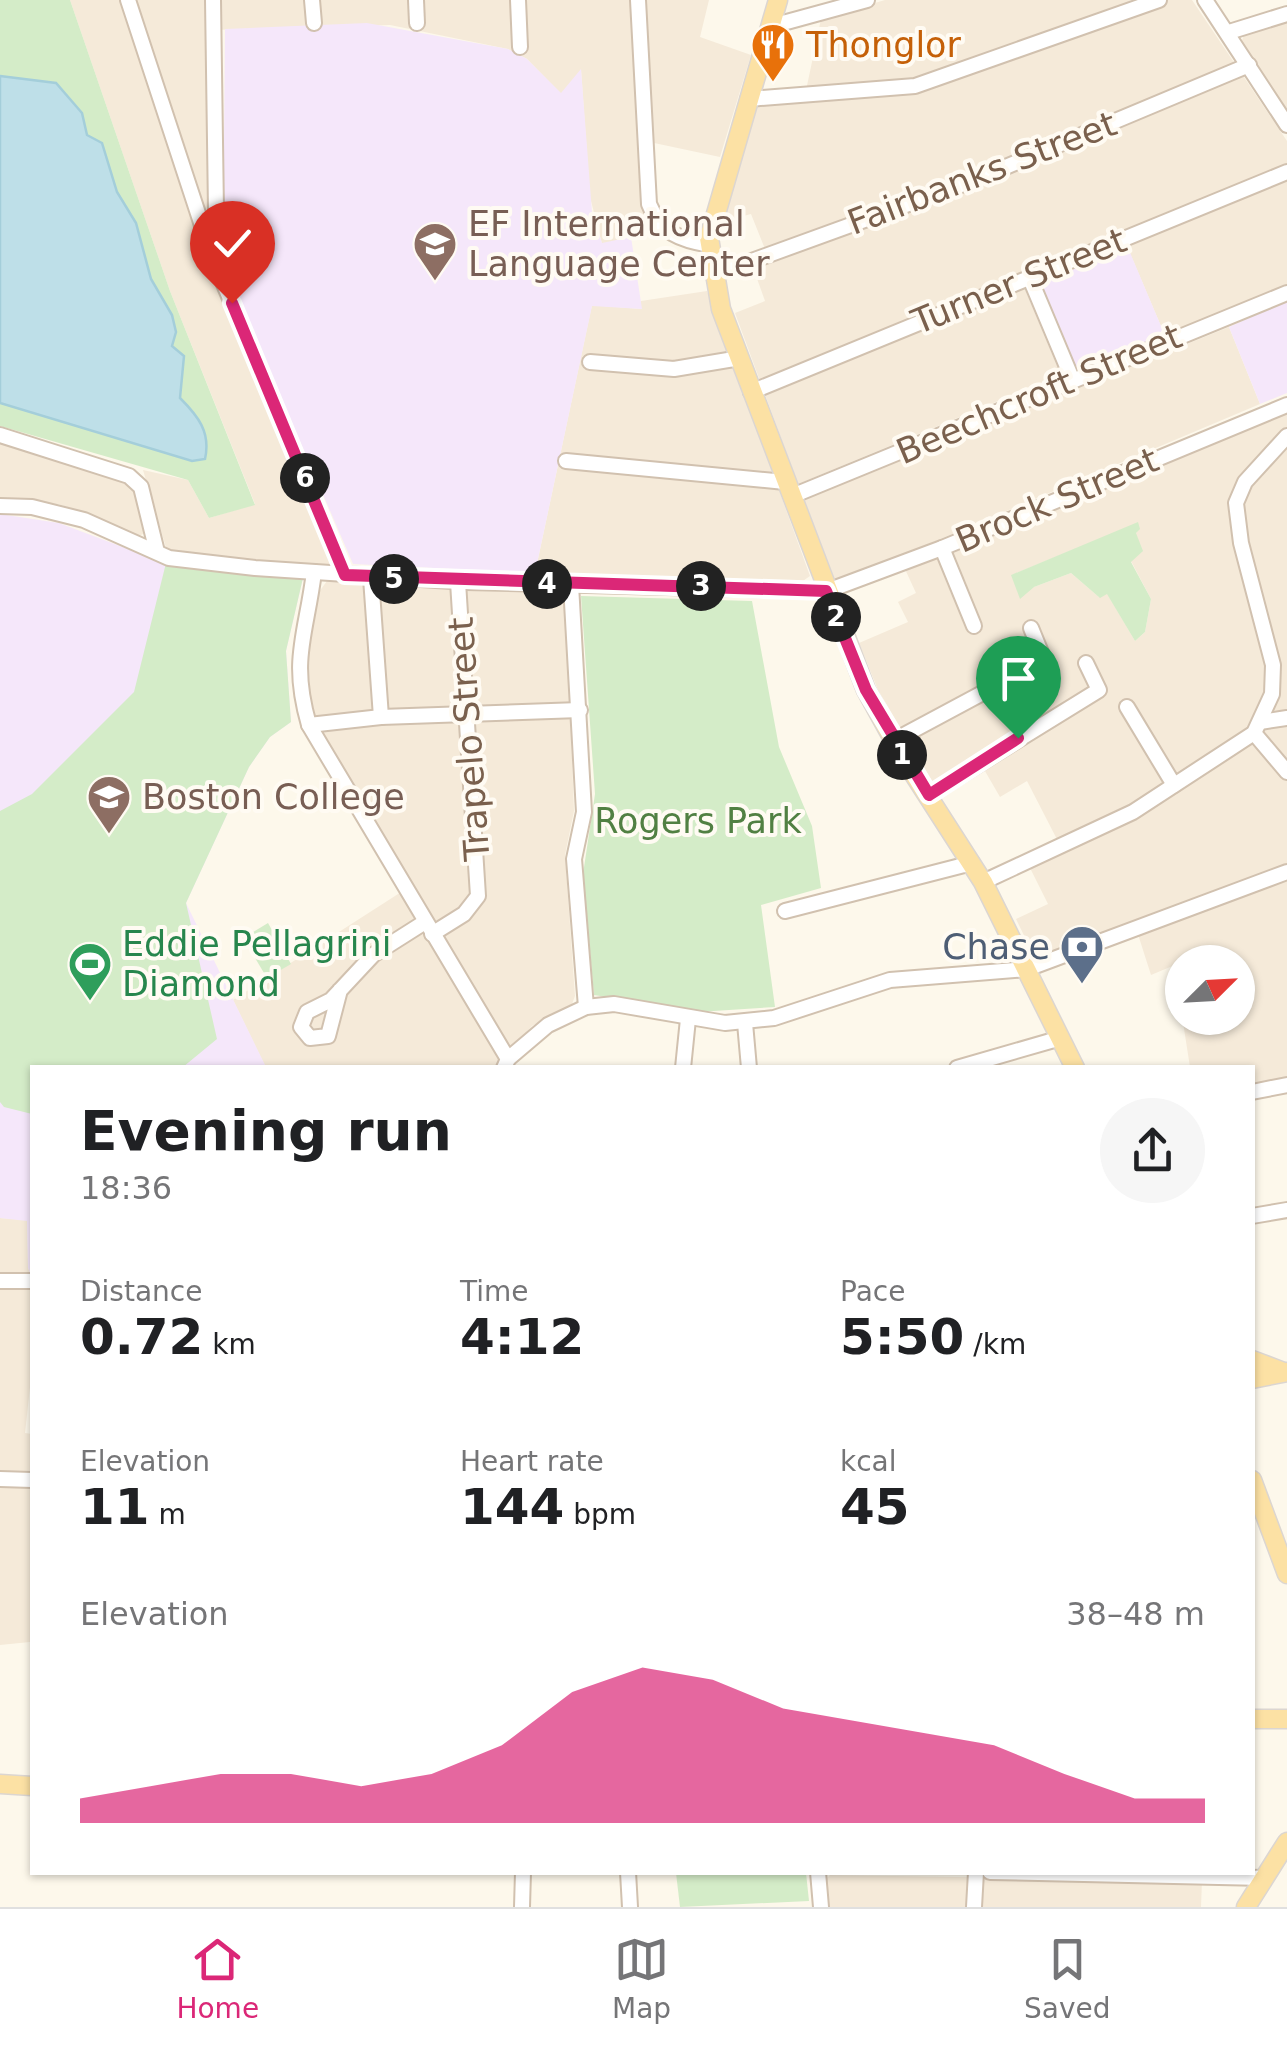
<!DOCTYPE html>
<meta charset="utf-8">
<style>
:root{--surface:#fff;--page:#f6f6f6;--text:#202124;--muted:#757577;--line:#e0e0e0;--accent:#db2777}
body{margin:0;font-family:"DejaVu Sans",sans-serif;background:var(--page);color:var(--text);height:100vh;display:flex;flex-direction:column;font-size:38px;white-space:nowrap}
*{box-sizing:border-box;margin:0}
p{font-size:32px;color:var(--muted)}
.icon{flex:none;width:55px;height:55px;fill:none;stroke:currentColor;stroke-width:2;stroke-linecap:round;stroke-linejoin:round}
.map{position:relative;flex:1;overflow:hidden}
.panel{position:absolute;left:30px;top:1065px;width:1225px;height:810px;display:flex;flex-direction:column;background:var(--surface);border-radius:0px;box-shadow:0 2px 8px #0004}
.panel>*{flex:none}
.needle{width:65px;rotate:66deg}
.fabs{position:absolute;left:1165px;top:945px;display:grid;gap:20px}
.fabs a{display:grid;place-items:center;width:90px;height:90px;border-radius:50%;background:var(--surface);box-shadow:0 2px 8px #0004;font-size:50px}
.pin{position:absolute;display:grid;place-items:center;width:85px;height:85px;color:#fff;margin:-102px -42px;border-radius:50% 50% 50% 0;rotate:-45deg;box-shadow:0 0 10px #0007}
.pin .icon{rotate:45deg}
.km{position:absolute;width:50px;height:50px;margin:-25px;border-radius:50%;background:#222;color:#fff;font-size:28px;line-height:50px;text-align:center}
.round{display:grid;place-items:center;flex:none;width:105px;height:105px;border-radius:52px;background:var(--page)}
.summary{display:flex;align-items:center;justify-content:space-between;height:170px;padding:0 50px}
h1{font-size:55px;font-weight:700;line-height:75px}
.metrics{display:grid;grid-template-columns:repeat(3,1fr);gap:15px;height:170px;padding:10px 50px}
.metrics div{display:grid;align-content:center}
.metrics b{font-size:50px;font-weight:700}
.metrics small{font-size:28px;font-weight:400}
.metrics p{font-size:28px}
.chart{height:280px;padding:20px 50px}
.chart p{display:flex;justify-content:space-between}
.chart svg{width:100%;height:180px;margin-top:10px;fill:var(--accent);opacity:.7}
.tabs{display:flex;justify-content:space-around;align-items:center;height:140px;border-top:2px solid var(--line);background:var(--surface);font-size:28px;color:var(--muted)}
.tabs a{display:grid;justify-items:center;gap:5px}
.tabs .current{color:var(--accent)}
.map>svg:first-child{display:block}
.residential{fill:#f5ead9;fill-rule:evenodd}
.education{fill:#f5e7fa}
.green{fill:#d4ecc8}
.water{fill:#bedfe8;stroke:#a4ceda;stroke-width:2.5}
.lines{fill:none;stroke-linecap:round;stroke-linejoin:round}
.minor-casing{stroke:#d1c1af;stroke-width:18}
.major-casing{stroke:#dcd6d1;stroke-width:21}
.minor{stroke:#fff;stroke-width:14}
.major{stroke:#fce1a4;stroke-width:18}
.route-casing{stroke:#fff;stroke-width:20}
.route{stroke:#db2777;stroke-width:12}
.labels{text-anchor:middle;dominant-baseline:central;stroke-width:8;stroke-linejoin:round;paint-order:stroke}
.food-label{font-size:35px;fill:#c56008;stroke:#fffbf3;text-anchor:start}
.street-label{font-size:35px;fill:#7a604d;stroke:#fffbf3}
.education-label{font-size:35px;fill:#785e54;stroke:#fffbf3;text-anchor:start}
.park-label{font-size:35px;fill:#518043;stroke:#fffbf3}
.leisure-label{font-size:35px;fill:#27864d;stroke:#fffbf3;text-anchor:start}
.service-label{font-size:35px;fill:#4e5e75;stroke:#fffbf3;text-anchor:end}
</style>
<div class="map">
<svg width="1287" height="1907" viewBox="0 0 1287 1907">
<rect width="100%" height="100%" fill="#fdf8eb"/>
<g class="residential">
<polygon points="70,0 123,0 335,566 333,569 174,556 167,551 143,470 188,480 209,518 255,504 170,291"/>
<polygon points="135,0 709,0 700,37 751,55 720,157 640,140 641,197 661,230 602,244 590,197 581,70 561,94 527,59 508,49 390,25 211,30 210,213 206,216"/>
<polygon points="885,0 1192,0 1287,141 1287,165 1019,275 1061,375 798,484 735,313 765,301 749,256 765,249 751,214 725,221 731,183 757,105 804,100 821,19"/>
<polygon points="1287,22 1287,109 1241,43 1244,35"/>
<polygon points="1287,177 1287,287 1166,338 1126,244"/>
<polygon points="707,291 810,576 800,583 535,573 592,305 641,309 641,301"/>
<polygon points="1229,327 1260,404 836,583 804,499"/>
<path d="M1287 412V430L1243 498 1287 446V1077L1253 1084 1252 1068 1190 1067 1182 1016 1238 1018V962H1182L1151 975 1135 925 1036 960 1016 919 1048 904 1029 866 1063 851 1027 781 1000 797 978 759 933 783 878 690 859 643 908 622 898 602 916 593 904 567ZM1138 523 1131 561 1151 599 1145 632 1135 641 1107 593 1099 597 1071 573 1034 587 1012 575Z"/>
<polygon points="0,439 133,484 147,532 135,538 89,514 58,504 0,502"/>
<polygon points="327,581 558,590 566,599 574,811 565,855 575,996 572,1004 532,1026 496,1067 266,1068 233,1000 409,887 322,741 309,709 303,659 316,596"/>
<polygon points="0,1218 27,1220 28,1268 32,1277 32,1369 25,1433 32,1434 32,1637 30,1642 0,1645"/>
<polygon points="830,1875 1202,1881 1201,1907 827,1907 825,1880"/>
</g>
<g class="education">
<polygon points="367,23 508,49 527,59 561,93 581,69 592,212 602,243 631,237 642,309 592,306 535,573 353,564 223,263 225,29"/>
<polygon points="1126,243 1166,338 1077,373 1038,279"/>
<polygon points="1287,301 1287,393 1260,404 1229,327"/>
<polygon points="0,514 59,523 173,566 303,578 286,651 291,722 270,737 249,767 186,903 266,1067 32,1068 32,1277 28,1268 27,1221 0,1218"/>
</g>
<g class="green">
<polygon points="0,0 70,0 170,291 255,505 209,518 188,480 0,426"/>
<polygon points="1138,522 1140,529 1136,533 1143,551 1131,562 1151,599 1145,632 1135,641 1107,594 1100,598 1071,573 1034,587 1020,599 1011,575"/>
<polygon points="166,563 303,578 286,651 291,722 270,737 249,767 186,903 217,1039 183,1067 32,1068 32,1114 4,1107 0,1102 0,811 32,794 134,692"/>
<polygon points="581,596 752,601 779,747 812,826 821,888 761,905 775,1007 698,1012 594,995 583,874 595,794"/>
<polygon points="268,923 291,964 267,978 243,938"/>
<polygon points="676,1873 806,1873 809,1901 680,1907"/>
</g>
<path class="water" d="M0 76 56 83 82 113 87 135 102 143 117 192 136 223 151 279 172 315 176 332 172 346 184 356 180 398C198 416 211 432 205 459L192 461 0 403Z"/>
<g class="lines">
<defs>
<g id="minor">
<polyline points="128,0 211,253 345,575"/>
<polyline points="312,0 314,23"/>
<polyline points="416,0 417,23"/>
<polyline points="518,0 520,47"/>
<path d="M638 0 649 204C661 233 680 240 710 245"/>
<polyline points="1205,0 1287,125"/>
<polyline points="772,26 867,0"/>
<polyline points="1229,32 1287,14"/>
<polyline points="748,99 915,86 1159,0"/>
<polyline points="212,249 216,211 213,0"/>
<polyline points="713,275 972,181 1249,65"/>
<polyline points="1029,276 1073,381"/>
<polyline points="590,362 674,369 740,358"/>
<polyline points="751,392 1287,172"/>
<polyline points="0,435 129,476 141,487 157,552"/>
<polyline points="566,461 785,482"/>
<polyline points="792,496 1287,293"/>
<polyline points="0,506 32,507 84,520 169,558 255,568 466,582 827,591 942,548 1287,405"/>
<polyline points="942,548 974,626"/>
<path d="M314 572C306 636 290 659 309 725L508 1059"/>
<polyline points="371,578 381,717"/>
<polyline points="571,585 584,812 574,859 586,1007"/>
<polyline points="1127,707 1174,785"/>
<polyline points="1260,722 1287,718"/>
<polyline points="309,725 381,717 580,710"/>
<polyline points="1254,733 1287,772"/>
<polyline points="893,741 1044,660 1031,628"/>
<polyline points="929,795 1099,690 1086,663"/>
<polyline points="983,882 1133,812 1254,733 1272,694 1273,665 1241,543 1236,503 1245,482 1287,436"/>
<polyline points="785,911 972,863"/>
<polyline points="432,934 464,914 478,896 458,582"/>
<polyline points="340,990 328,1036 310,1038 301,1027 307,1012 331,1000 373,955 425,922"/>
<polyline points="745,1023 749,1068"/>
<polyline points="504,1068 508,1059 548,1025 586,1007 614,1004 725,1023 774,1018 890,980 1027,969 1287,872"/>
<polyline points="683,1068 688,1019"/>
<polyline points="957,1068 1061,1038"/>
<polyline points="1252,1092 1287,1085"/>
<polyline points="1252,1216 1287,1210"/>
<polyline points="0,1281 32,1281"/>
<polyline points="0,1479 32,1480"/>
<polyline points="628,1872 630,1907"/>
<polyline points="818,1872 821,1907"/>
<polyline points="990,1872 1264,1878"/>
<polyline points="522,1907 523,1872"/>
<polyline points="974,1907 976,1872"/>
</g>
<g id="major">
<polyline points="778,0 709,238 721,309 866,690 904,759 983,882 1075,1068"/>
<polyline points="1252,1360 1281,1371"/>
<polyline points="1252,1379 1287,1372"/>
<polyline points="1252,1480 1287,1574"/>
<polyline points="1252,1719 1287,1719"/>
<polyline points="0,1784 32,1786"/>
<polyline points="1246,1907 1287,1842"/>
</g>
</defs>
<use href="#minor" class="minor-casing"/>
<use href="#major" class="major-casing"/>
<use href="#minor" class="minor"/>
<use href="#major" class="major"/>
</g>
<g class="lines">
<defs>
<polyline id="route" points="232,303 345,575 826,591 866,690 929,795 1018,738"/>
</defs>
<use href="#route" class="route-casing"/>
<use href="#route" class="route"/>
</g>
<defs>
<symbol id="restaurant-pin" viewBox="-11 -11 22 30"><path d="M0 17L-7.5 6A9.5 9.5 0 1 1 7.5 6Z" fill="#e8710a" stroke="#fffbf3"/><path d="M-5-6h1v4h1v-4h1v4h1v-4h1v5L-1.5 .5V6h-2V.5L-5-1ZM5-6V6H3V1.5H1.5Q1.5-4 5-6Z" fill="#fff"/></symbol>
<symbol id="school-pin" viewBox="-11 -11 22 30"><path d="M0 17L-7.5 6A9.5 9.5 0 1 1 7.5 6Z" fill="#8d6e63" stroke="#fffbf3"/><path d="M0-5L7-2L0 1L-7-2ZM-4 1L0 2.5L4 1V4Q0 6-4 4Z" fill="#fff"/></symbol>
<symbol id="university-pin" viewBox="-11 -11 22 30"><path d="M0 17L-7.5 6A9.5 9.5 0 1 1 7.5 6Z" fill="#8d6e63" stroke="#fffbf3"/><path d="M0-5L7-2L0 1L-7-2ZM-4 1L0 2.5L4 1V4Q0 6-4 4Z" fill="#fff"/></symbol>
<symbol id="bank-pin" viewBox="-11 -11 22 30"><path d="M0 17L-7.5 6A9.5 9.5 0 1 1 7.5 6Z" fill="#5c6f8a" stroke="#fffbf3"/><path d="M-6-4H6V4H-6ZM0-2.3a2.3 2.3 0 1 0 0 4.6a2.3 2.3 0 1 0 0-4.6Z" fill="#fff"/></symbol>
<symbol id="stadium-pin" viewBox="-11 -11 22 30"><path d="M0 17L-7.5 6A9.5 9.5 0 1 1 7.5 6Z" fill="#2e9e5b" stroke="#fffbf3"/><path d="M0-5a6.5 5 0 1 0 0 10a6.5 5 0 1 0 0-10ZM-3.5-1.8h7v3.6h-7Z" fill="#fff"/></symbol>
</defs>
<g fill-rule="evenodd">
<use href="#restaurant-pin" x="748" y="20" width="50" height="68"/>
<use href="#school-pin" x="410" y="219" width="50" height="68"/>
<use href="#university-pin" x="84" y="772" width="50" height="68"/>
<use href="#bank-pin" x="1057" y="922" width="50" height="68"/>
<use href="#stadium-pin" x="65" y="939" width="50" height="68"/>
</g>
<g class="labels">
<g class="food-label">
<text x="806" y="45">Thonglor</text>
</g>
<g class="street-label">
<text transform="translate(982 173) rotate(-21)">Fairbanks Street</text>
<text transform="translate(1019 281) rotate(-22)">Turner Street</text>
<text transform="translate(1039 394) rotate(-23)">Beechcroft Street</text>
<text transform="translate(1057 500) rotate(-23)">Brock Street</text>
<text transform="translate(469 739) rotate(-94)">Trapelo Street</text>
</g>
<g class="education-label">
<text x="468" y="224">EF International<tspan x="468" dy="40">Language Center</tspan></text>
<text x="142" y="797">Boston College</text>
</g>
<g class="park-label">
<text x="698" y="821">Rogers Park</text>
</g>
<g class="leisure-label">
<text x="122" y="944">Eddie Pellagrini<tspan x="122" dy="40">Diamond</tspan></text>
</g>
<g class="service-label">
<text x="1050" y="947">Chase</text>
</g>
</g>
</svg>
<div class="fabs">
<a><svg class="needle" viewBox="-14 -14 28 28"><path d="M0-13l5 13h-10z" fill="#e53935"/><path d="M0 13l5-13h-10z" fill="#757577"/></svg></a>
</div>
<div class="pin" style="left:1018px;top:738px;background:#1e9e55"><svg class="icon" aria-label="arrive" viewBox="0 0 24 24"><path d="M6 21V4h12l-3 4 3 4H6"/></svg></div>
<div class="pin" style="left:232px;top:303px;background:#d93025"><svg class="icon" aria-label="check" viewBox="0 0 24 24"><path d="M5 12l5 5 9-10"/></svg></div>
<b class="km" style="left:902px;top:755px">1</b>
<b class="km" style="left:836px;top:617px">2</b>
<b class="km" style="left:701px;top:586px">3</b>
<b class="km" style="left:547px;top:584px">4</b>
<b class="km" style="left:394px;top:579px">5</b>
<b class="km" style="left:305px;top:478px">6</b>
<section class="panel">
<div class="summary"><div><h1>Evening run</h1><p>18:36</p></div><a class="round"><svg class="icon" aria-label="share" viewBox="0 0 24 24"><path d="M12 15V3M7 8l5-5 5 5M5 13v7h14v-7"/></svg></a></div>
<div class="metrics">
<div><p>Distance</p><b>0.72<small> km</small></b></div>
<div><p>Time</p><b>4:12</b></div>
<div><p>Pace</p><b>5:50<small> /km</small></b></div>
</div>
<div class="metrics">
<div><p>Elevation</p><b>11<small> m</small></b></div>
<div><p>Heart rate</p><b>144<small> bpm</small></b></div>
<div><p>kcal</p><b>45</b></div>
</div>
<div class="chart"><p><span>Elevation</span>38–48 m</p>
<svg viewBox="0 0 160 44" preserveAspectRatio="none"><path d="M0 44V38L10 35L20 32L30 32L40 35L50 32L60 25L70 12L80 6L90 9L100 16L110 19L120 22L130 25L140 32L150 38L160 38V44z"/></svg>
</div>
</section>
</div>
<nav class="tabs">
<a class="current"><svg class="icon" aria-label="home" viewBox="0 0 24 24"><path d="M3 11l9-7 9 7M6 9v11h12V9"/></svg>Home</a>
<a><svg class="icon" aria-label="map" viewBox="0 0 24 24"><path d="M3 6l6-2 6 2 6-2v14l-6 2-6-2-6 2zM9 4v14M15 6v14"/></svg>Map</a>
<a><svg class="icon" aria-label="saved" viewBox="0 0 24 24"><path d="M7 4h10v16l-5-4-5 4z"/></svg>Saved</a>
</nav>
